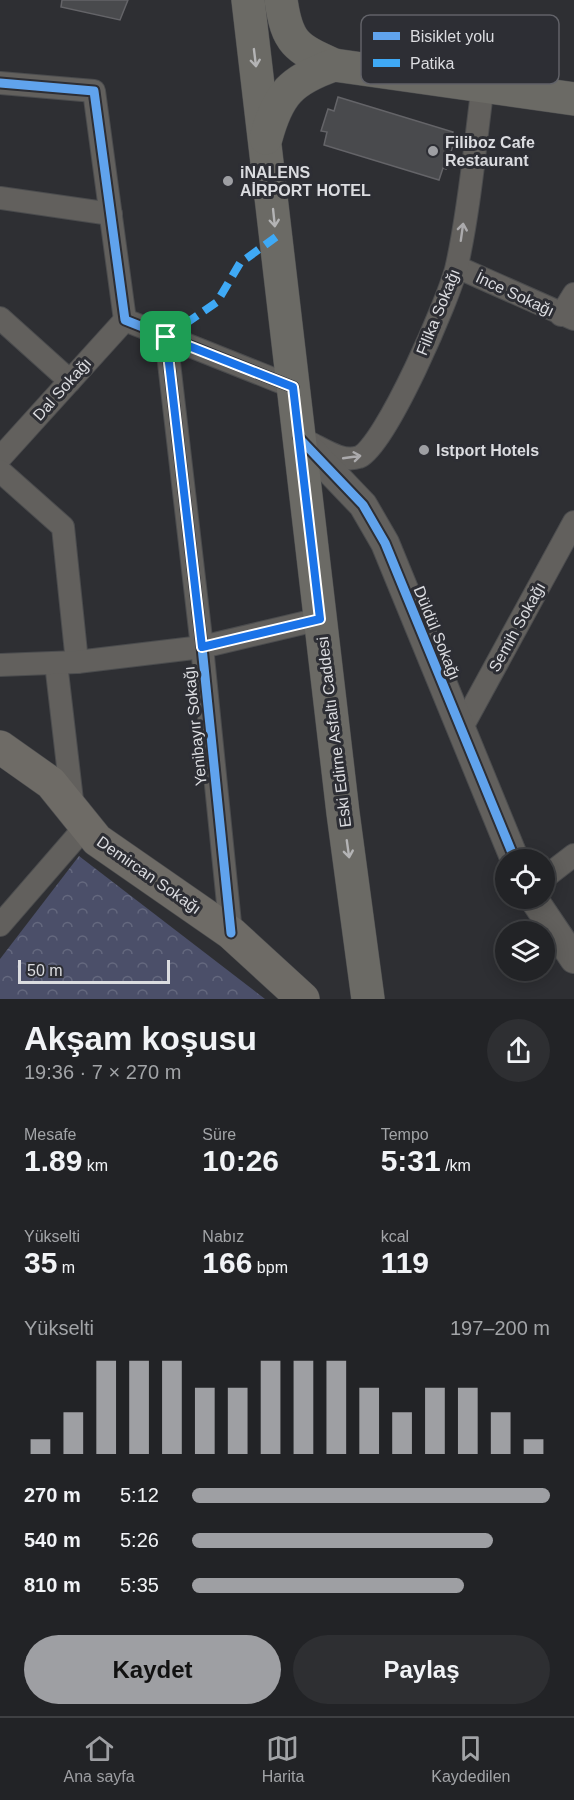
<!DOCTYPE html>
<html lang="tr">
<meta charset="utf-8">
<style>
:root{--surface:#222326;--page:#2e2f32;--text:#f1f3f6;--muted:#a2a4a7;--line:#3f4043;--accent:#9e9fa3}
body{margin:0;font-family:Arial,sans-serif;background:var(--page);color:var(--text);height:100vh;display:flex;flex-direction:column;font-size:22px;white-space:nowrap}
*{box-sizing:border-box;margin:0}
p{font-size:20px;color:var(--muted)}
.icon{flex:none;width:33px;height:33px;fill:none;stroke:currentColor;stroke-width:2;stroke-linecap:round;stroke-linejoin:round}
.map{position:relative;height:999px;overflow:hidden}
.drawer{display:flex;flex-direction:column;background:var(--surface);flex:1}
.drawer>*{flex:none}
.buttons{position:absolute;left:495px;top:849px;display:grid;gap:12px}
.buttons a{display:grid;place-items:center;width:60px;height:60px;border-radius:50%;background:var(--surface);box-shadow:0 3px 15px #0003,0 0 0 2px var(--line);font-size:30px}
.scale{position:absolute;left:18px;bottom:15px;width:152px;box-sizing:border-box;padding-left:6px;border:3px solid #dbdce0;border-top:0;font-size:16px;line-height:21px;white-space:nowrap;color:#dbdce0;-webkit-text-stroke:4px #2d2e34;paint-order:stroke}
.pin{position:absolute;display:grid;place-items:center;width:51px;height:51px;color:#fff;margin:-26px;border-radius:12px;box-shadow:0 3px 9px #0006}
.round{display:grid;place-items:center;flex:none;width:63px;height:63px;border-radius:32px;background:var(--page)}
.head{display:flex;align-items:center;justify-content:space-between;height:102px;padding:0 24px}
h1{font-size:33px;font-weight:600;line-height:45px}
.metrics{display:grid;grid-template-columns:repeat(3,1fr);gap:9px;height:102px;padding:6px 24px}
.metrics div{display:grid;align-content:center}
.metrics b{font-size:30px;font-weight:600}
.metrics small{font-size:16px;font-weight:400}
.metrics p{font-size:16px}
.chart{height:168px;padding:12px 24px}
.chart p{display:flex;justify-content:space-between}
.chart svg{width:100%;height:108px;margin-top:6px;stroke:var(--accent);stroke-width:6}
.button{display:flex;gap:12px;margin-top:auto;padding:12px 24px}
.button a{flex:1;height:69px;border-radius:36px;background:var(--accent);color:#111;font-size:24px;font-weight:600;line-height:69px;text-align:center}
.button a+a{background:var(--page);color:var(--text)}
ul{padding:0 24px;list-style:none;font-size:20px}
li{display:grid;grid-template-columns:96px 72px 1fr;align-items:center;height:45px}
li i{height:15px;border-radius:8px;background:var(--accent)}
.tabs{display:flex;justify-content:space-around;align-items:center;height:84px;border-top:2px solid var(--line);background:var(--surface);font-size:16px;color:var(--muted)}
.tabs a{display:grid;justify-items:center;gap:3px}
.tabs .current{color:var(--accent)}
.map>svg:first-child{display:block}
.park{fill:url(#park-crowns)}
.building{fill:#494a4d;stroke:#646468;stroke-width:1.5}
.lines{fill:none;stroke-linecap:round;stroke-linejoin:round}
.minor-casing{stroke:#4b4c4e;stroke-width:24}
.tertiary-casing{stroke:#4b4c4e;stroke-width:30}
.secondary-casing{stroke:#4b4c4e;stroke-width:34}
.primary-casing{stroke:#4b4c4e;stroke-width:34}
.minor{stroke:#62605d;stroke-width:22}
.tertiary{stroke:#62605d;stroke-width:28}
.secondary{stroke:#6e6b66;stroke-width:33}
.primary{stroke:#6b6a65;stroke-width:33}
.quiet{stroke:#3fa9f5;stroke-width:8;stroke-dasharray:15 8;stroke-linecap:butt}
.cycleway-casing{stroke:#2d2e34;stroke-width:13}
.cycleway{stroke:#60a3ed;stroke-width:9}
.oneway{stroke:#b4b4b5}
.oneway2{stroke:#abaaac}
.route-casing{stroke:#fff;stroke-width:12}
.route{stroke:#1a73e8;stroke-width:8}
.poi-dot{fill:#9e9fa3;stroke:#2d2e34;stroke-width:2}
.labels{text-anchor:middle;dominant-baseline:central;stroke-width:6;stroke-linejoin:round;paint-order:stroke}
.poi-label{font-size:16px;font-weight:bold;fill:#dbdce0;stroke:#2d2e34;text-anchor:start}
.street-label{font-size:16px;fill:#dbdce0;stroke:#2d2e34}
.key{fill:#2d2e34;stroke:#616268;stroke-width:1.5}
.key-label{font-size:16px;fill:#dbdce0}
</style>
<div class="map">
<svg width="574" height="999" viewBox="0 0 574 999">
<defs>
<pattern id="park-crowns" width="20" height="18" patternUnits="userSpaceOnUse" patternTransform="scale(1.5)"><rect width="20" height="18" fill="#4b4f69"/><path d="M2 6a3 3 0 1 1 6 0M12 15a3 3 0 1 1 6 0" fill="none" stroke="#64687e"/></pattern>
</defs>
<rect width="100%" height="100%" fill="#2e2f33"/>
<polygon class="park" points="79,856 265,999 0,999 0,959"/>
<g class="building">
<polygon points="62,0 128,0 120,20 61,7"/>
<polygon points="338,97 453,132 450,144 453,145 446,169 443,168 439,180 324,145 327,132 321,131 328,109 334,111"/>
</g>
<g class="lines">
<defs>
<g id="minor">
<polyline points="0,83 94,91 125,320 293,387"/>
<polyline points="0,198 111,214"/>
<polyline points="457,267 574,319"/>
<polyline points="561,315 574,294"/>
<polyline points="0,318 70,381"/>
<polyline points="166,337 202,647 231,933"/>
<path d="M308 442C323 449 342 463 359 457 384 449 451 295 457 265 470 206 475 144 483 85"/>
<polyline points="0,458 125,320"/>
<polyline points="0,471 63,527 77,662"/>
<polyline points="56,663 73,809"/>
<polyline points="0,665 77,662 202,647 320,619"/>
<polyline points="460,731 574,522"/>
<polyline points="544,878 574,855"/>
<polyline points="0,925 85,827"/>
</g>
<g id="tertiary">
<polyline points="299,438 363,505 385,543 515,860"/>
<polyline points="533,898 574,959"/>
</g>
<polyline id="secondary" points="0,747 51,783 97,840 231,933 303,999"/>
<g id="primary">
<polyline points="248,0 343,813 368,999"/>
<path d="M281 0C287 43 296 48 334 65"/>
<path d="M266 138C278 94 291 80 334 65L574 99"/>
</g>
</defs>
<use href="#minor" class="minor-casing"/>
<use href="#tertiary" class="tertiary-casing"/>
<use href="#secondary" class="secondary-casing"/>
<use href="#primary" class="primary-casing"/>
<use href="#minor" class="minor"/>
<use href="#tertiary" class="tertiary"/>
<use href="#secondary" class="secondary"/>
<use href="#primary" class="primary"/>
<polyline class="quiet" points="166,337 217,302 240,263 276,237"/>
<defs>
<g id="cycleway">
<polyline points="0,83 94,91 125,320 293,387"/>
<polyline points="166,337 202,647 231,933"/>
<polyline points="299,438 363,505 385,543 515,860"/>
</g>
</defs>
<use href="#cycleway" class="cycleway-casing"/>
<use href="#cycleway" class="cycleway"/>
</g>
<defs><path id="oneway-shaft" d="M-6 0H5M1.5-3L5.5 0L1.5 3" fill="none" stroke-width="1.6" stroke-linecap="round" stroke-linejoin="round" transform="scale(1.5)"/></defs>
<g class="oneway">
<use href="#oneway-shaft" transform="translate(255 58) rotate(83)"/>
<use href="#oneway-shaft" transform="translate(274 218) rotate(84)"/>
<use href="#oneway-shaft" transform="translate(348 849) rotate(82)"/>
</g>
<g class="oneway2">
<use href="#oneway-shaft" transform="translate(462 232) rotate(-82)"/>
<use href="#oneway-shaft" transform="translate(352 457) rotate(-8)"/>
</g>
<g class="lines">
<defs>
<polygon id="route" points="166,337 293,387 320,619 202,647"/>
</defs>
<use href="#route" class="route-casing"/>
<use href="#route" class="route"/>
</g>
<g class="poi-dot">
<circle cx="433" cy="151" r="6"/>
<circle cx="228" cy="181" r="6"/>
<circle cx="424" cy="450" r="6"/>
</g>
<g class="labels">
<g class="poi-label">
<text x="445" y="142">Filiboz Cafe<tspan x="445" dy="18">Restaurant</tspan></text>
<text x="240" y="172">iNALENS<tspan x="240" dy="18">AİRPORT HOTEL</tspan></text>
<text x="436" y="450">Istport Hotels</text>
</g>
<g class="street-label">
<text transform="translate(515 294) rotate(25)">İnce Sokağı</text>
<text transform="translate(438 312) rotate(-68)">Filika Sokağı</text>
<text transform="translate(62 389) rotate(-48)">Dal Sokağı</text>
<text transform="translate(517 627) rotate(-61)">Semih Sokağı</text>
<text transform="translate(437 633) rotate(68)">Düldül Sokağı</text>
<text transform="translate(195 726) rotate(-96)">Yenibayır Sokağı</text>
<text transform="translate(334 732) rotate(-97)">Eski Edirne Asfaltı Caddesi</text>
<text transform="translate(149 875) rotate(35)">Demircan Sokağı</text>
</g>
</g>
<rect x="361" y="15" width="198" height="69" rx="9" class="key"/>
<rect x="373" y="32" width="27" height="8" fill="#60a3ed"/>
<rect x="373" y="59" width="27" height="8" fill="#3fa9f5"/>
<g class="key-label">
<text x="410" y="42">Bisiklet yolu</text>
<text x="410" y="69">Patika</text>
</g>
</svg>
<div class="buttons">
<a><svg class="icon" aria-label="locate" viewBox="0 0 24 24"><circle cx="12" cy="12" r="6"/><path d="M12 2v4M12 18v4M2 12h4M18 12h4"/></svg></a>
<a><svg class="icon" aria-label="layers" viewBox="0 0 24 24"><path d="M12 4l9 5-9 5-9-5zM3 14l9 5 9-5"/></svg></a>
</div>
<div class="scale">50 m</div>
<div class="pin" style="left:166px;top:337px;background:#1e9e55"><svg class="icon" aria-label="arrive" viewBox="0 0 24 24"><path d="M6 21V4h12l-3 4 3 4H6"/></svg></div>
</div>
<section class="drawer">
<div class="head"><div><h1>Akşam koşusu</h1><p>19:36 · 7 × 270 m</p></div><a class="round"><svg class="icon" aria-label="share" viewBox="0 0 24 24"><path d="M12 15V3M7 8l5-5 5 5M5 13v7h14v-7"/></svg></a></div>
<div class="metrics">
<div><p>Mesafe</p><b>1.89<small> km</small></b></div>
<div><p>Süre</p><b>10:26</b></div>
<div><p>Tempo</p><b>5:31<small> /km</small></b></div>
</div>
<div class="metrics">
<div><p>Yükselti</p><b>35<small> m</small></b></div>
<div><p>Nabız</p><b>166<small> bpm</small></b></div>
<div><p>kcal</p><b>119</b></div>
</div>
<div class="chart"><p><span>Yükselti</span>197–200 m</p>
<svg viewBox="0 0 160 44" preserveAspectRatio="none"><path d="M5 44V38M15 44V27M25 44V6M35 44V6M45 44V6M55 44V17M65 44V17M75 44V6M85 44V6M95 44V6M105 44V17M115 44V27M125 44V17M135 44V17M145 44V27M155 44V38"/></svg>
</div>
<ul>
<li><b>270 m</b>5:12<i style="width:100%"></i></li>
<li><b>540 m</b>5:26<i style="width:84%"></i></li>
<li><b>810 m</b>5:35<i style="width:76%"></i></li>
</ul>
<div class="button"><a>Kaydet</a><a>Paylaş</a></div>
</section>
<nav class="tabs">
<a class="current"><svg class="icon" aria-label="home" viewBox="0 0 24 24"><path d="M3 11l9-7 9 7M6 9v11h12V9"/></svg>Ana sayfa</a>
<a><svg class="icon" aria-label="map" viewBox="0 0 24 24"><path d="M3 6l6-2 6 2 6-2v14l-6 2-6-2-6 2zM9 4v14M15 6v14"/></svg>Harita</a>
<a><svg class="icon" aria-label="saved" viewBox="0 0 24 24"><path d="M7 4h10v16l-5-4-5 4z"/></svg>Kaydedilen</a>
</nav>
